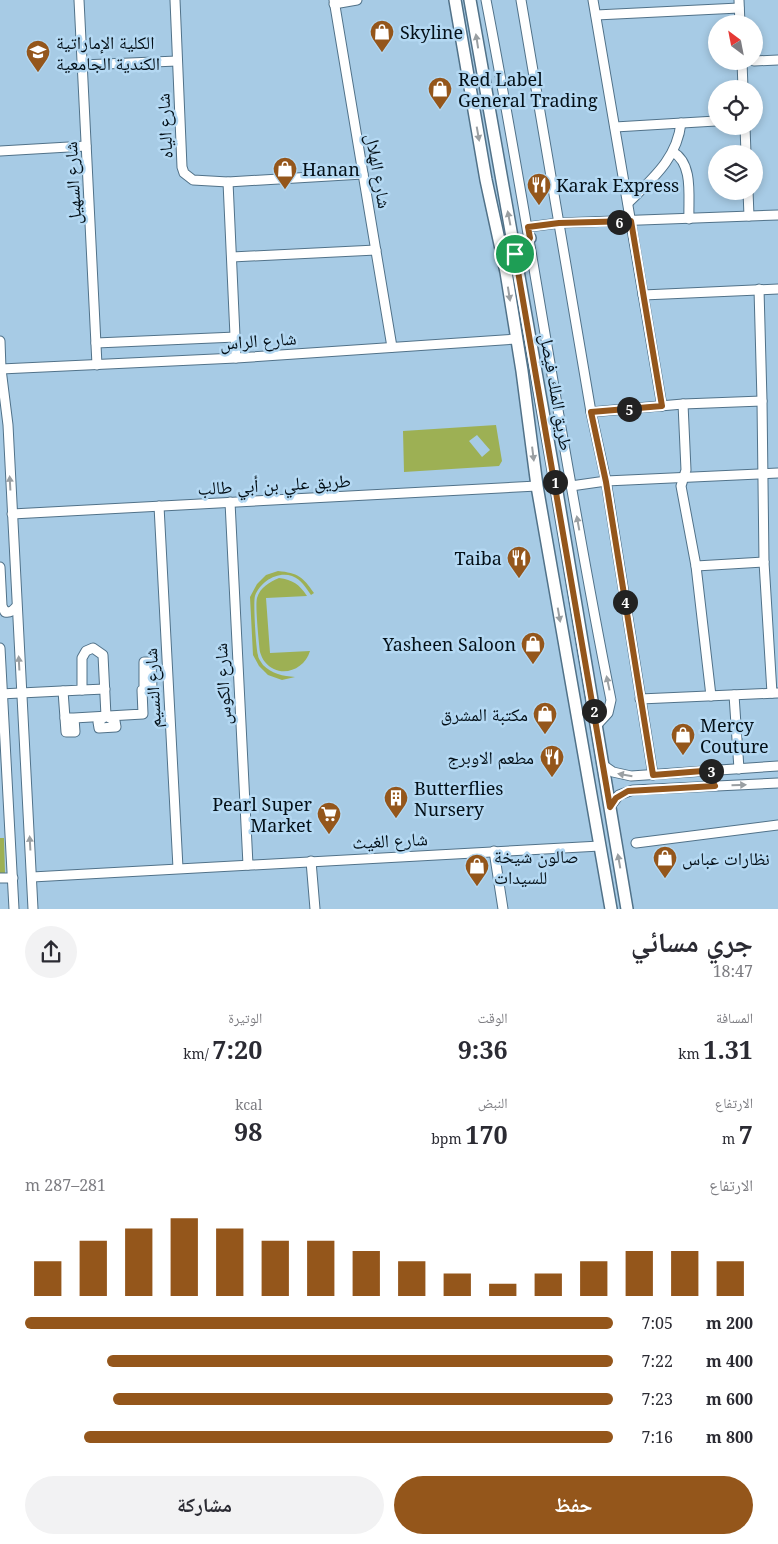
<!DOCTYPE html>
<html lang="ar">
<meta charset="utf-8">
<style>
:root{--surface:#fff;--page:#f2f2f3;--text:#2b2b33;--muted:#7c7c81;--accent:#94561b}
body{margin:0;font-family:"Noto Serif","Noto Naskh Arabic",serif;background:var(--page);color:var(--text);direction:rtl;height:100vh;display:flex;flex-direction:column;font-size:19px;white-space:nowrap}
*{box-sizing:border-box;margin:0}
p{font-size:16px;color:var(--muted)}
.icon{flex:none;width:28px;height:28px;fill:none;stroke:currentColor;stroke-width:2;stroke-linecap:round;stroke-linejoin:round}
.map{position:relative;height:909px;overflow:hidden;direction:ltr}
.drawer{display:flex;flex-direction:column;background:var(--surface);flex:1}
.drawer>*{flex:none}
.needle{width:32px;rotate:328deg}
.tools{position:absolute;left:708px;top:15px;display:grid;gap:10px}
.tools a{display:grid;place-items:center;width:55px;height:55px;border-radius:50%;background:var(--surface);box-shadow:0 2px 8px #0003;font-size:25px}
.pin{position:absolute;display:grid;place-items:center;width:42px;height:42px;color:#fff;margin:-21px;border:2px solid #fff;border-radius:50%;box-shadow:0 1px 5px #0007}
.km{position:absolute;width:25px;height:25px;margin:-12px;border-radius:50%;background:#222;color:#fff;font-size:14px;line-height:25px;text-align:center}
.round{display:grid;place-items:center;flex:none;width:52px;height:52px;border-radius:26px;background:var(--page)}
.summary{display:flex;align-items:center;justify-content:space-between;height:85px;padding:0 25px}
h1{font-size:28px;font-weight:700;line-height:38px}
.stats{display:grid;grid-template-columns:repeat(3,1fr);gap:8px;height:85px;padding:5px 25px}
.stats div{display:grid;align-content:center}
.stats b{font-size:25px;font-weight:700}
.stats small{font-size:14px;font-weight:400}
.stats p{font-size:14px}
.chart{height:140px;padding:10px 25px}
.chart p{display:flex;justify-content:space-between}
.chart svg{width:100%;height:90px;margin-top:5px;stroke:var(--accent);stroke-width:6}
.button{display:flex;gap:10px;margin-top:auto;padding:10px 25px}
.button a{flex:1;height:58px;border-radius:30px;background:var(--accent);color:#fff;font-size:20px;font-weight:700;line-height:58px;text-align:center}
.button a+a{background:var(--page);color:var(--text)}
ul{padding:0 25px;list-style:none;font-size:16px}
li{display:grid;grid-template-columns:80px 60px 1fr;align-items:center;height:38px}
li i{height:12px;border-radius:6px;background:var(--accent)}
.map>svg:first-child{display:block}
.green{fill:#9db054;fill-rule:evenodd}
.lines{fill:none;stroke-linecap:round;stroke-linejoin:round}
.minor-casing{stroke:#517289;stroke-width:11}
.major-casing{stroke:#517289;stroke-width:14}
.minor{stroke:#fff;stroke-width:9}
.major{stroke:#fff;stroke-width:11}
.oneway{fill:#9a9fa2}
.route-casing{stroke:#fff;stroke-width:10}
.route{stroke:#94561b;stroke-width:6}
.labels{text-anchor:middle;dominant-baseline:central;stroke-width:5;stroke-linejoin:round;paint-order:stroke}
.poi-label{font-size:18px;fill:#030f17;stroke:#b4d8f2;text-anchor:start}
.street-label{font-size:18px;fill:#030f17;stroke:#b4d8f2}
</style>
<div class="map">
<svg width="778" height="909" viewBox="0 0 778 909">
<rect width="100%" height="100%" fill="#a7cbe5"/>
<g class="green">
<path d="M496 425 502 461 499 466 404 472 403 431ZM477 435 490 450 482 457 469 441Z"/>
<path d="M278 571C298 573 303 577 314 593L311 595C306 588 301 579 292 576 277 571 260 582 255 596 253 602 256 648 258 655 258 658 261 662 263 665 272 674 283 676 295 677L282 680 268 675 259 666 253 655 250 597 257 584 266 575Z"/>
<path d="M279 578C293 580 299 584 307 596L266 598 270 653 310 651C304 671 279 679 265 662 263 660 261 655 260 652 259 643 255 605 257 598 260 587 270 582 279 578Z"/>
<polygon points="0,838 4,838 5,873 0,874"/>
</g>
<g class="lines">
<defs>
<g id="minor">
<polyline points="79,0 97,365"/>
<polyline points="175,0 182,167 184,173 193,180 228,182 363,174"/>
<polyline points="334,0 392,347"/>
<path d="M486 0C531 233 564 467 611 700L608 713 596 726"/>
<polyline points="521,0 591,412 606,481 653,775"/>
<polyline points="593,0 662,406"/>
<polyline points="739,0 740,24"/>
<polyline points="334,4 357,0"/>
<polyline points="596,15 739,8"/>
<polyline points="742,61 743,89"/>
<polyline points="754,61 778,60"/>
<polyline points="82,65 177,61"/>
<polyline points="745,126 746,154"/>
<polyline points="615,127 716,121"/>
<polyline points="0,151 86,146"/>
<path d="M673 152C694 164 688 198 689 219"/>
<polyline points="228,182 236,358"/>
<polyline points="748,191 749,216"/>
<path d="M628 203C652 179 677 159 681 123"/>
<polyline points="528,227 559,223 778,215"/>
<polyline points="232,257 376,250"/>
<polyline points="759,289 762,401 764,562 772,693"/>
<polyline points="643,295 778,289"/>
<polyline points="0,341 1,369 8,425 33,909"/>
<polyline points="96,343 236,337"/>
<polyline points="1,369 236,358 516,339"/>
<polyline points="683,404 686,470 681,486 696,566 711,696"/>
<polyline points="591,412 683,404 762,401"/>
<polyline points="571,486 606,481 778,473"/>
<polyline points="230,502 248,865"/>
<polyline points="159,506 178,868"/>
<polyline points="12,514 537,486"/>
<polyline points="696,566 764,562"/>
<path d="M0 567 2 606 5 612C10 613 13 611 16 607"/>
<polyline points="0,648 14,909"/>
<polyline points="82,690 105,689"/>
<polyline points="63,691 65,718"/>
<polyline points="0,694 82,690 82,658 86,651 93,648 103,655 106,716 98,722 99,728 116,727 115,721 106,716"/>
<polyline points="734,695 739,769"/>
<polyline points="640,699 777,693"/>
<polyline points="74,718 75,732 66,732 65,718 74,718 143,714 142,690 152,689 151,662 144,662 144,690"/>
<polyline points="603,765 613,772 631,776 778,766"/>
<polyline points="610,807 619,795 633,790 778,783"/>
<polyline points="636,843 778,825"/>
<polyline points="494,851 503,909"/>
<polyline points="311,861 315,909"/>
<polyline points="32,877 600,846"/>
<polyline points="0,878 13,878"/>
</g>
<g id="major">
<polyline points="455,0 486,180 506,272 522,371 537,486 611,909"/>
<polyline points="470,0 553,468 627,909"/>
<polyline points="515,254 530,238"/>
</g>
</defs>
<use href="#minor" class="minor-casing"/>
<use href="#major" class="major-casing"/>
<use href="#minor" class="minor"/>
<use href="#major" class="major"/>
</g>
<defs><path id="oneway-solid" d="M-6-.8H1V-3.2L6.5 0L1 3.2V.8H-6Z" transform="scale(1.25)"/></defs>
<g class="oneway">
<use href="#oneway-solid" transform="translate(477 41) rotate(-99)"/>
<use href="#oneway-solid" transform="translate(478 134) rotate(80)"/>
<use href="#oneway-solid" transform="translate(509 218) rotate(-101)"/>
<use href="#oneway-solid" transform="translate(509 294) rotate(81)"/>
<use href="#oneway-solid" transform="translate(533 454) rotate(83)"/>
<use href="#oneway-solid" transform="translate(10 483) rotate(-93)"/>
<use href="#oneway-solid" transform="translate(578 523) rotate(-100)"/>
<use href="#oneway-solid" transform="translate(559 615) rotate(80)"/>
<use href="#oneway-solid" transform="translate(19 663) rotate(-93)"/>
<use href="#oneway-solid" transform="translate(608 683) rotate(-102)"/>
<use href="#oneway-solid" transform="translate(625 775) rotate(-170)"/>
<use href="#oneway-solid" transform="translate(739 785) rotate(-2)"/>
<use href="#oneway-solid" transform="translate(30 843) rotate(-93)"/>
<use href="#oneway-solid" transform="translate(619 861) rotate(-100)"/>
</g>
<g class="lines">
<defs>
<polygon id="route" points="631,221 662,406 591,412 606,482 653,775 715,770 711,774 711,780 715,786 628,791 616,798 610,807 515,254 530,238 528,227 559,223"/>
</defs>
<use href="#route" class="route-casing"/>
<use href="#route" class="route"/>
</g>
<defs>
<symbol id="shop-pin" viewBox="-11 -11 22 30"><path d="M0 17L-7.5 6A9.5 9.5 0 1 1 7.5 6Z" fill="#94561b" stroke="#b4d8f2"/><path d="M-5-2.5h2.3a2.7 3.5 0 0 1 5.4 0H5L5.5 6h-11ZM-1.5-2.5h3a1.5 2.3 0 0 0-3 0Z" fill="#fff"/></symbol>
<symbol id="university-pin" viewBox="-11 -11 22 30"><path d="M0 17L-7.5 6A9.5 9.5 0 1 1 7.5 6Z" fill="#94561b" stroke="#b4d8f2"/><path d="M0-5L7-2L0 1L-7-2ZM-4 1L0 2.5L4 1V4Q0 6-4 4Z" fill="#fff"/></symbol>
<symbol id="restaurant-pin" viewBox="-11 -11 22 30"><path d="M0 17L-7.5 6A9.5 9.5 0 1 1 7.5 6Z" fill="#94561b" stroke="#b4d8f2"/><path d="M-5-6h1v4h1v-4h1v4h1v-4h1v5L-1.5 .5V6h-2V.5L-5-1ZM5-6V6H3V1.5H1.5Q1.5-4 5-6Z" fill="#fff"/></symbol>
<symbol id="building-pin" viewBox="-11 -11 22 30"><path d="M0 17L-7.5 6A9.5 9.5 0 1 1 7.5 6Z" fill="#94561b" stroke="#b4d8f2"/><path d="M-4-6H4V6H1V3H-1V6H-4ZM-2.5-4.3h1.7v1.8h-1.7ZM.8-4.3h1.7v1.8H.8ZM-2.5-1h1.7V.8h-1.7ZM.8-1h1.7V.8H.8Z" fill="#fff"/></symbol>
<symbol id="supermarket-pin" viewBox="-11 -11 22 30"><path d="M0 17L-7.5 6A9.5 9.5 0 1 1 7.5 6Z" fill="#94561b" stroke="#b4d8f2"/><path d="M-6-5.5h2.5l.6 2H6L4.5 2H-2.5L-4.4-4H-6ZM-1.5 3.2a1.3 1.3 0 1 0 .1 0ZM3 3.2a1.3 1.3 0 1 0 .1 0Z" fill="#fff"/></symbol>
</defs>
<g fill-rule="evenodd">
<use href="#shop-pin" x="368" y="18" width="28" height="38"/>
<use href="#university-pin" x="24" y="38" width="28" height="38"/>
<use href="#shop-pin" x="426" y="75" width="28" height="38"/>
<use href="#shop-pin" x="271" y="155" width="28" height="38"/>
<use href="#restaurant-pin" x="525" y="171" width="28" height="38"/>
<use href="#restaurant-pin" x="505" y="544" width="28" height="38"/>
<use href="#shop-pin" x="519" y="630" width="28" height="38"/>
<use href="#shop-pin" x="531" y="700" width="28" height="38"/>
<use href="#shop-pin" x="669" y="721" width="28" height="38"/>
<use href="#restaurant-pin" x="538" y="743" width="28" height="38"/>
<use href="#building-pin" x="382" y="784" width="28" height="38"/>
<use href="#supermarket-pin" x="315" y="800" width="28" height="38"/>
<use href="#shop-pin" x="651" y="844" width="28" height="38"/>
<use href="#shop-pin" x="463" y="852" width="28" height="38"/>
</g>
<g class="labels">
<g class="poi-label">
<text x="400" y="32">Skyline</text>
<text x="56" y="42">الكلية الإماراتية<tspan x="56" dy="21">الكندية الجامعية</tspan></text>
<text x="458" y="79">Red Label<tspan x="458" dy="21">General Trading</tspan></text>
<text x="302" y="169">Hanan</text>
<text x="556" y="185">Karak Express</text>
<text x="502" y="558" text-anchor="end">Taiba</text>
<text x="516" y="644" text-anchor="end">Yasheen Saloon</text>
<text x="528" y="714" text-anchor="end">مكتبة المشرق</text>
<text x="700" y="725">Mercy<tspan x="700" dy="21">Couture</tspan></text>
<text x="534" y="757" text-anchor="end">مطعم الاوبرج</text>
<text x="414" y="788">Butterflies<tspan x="414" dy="21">Nursery</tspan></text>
<text x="312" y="804" text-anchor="end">Pearl Super<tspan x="312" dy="21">Market</tspan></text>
<text x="494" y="856">صالون شيخة<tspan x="494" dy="21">للسيدات</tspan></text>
<text x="682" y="858">نظارات عباس</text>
</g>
<g class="street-label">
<text transform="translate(164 126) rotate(-93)">شارع الياه</text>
<text transform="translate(379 171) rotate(80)">شارع الهلال</text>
<text transform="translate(72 183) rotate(-93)">شارع السهيل</text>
<text transform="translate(258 340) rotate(-4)">شارع الراس</text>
<text transform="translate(557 392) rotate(80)">طريق الملك فيصل</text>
<text transform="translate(274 484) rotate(-3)">طريق علي بن أبي طالب</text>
<text transform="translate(222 684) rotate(-93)">شارع الكوس</text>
<text transform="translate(152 688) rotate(-93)">شارع النسيم</text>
<text transform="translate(390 840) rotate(-3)">شارع الغيث</text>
</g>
</g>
</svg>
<div class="tools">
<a><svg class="needle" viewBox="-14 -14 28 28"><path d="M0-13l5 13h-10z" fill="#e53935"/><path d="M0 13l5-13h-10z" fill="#7c7c81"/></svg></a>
<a><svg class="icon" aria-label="locate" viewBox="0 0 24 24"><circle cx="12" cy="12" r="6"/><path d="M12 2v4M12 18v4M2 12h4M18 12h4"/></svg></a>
<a><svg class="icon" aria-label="layers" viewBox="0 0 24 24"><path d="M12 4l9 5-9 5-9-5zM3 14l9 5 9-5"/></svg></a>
</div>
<div class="pin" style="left:515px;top:254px;background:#1e9e55"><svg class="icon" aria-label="arrive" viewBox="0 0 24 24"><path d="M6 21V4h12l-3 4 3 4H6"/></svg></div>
<b class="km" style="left:555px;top:482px">1</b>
<b class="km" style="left:594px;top:711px">2</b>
<b class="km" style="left:711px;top:771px">3</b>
<b class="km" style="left:625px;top:602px">4</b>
<b class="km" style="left:629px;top:409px">5</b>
<b class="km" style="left:619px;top:222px">6</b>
</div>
<section class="drawer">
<div class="summary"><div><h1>جري مسائي</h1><p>18:47</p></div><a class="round"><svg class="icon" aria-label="share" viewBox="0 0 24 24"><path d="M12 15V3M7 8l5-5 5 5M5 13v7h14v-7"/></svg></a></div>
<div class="stats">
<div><p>المسافة</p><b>1.31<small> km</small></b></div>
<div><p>الوقت</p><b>9:36</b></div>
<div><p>الوتيرة</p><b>7:20<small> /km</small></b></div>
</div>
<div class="stats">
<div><p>الارتفاع</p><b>7<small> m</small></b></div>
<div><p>النبض</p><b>170<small> bpm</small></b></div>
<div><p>kcal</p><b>98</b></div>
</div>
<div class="chart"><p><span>الارتفاع</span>281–287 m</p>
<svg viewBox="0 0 160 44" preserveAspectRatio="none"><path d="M5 44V27M15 44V17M25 44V11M35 44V6M45 44V11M55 44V17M65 44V17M75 44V22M85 44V27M95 44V33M105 44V38M115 44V33M125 44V27M135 44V22M145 44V22M155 44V27"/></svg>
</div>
<ul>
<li><b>200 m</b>7:05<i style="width:100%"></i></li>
<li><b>400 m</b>7:22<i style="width:86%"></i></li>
<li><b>600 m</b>7:23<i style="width:85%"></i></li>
<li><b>800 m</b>7:16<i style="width:90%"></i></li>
</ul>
<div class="button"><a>حفظ</a><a>مشاركة</a></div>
</section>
